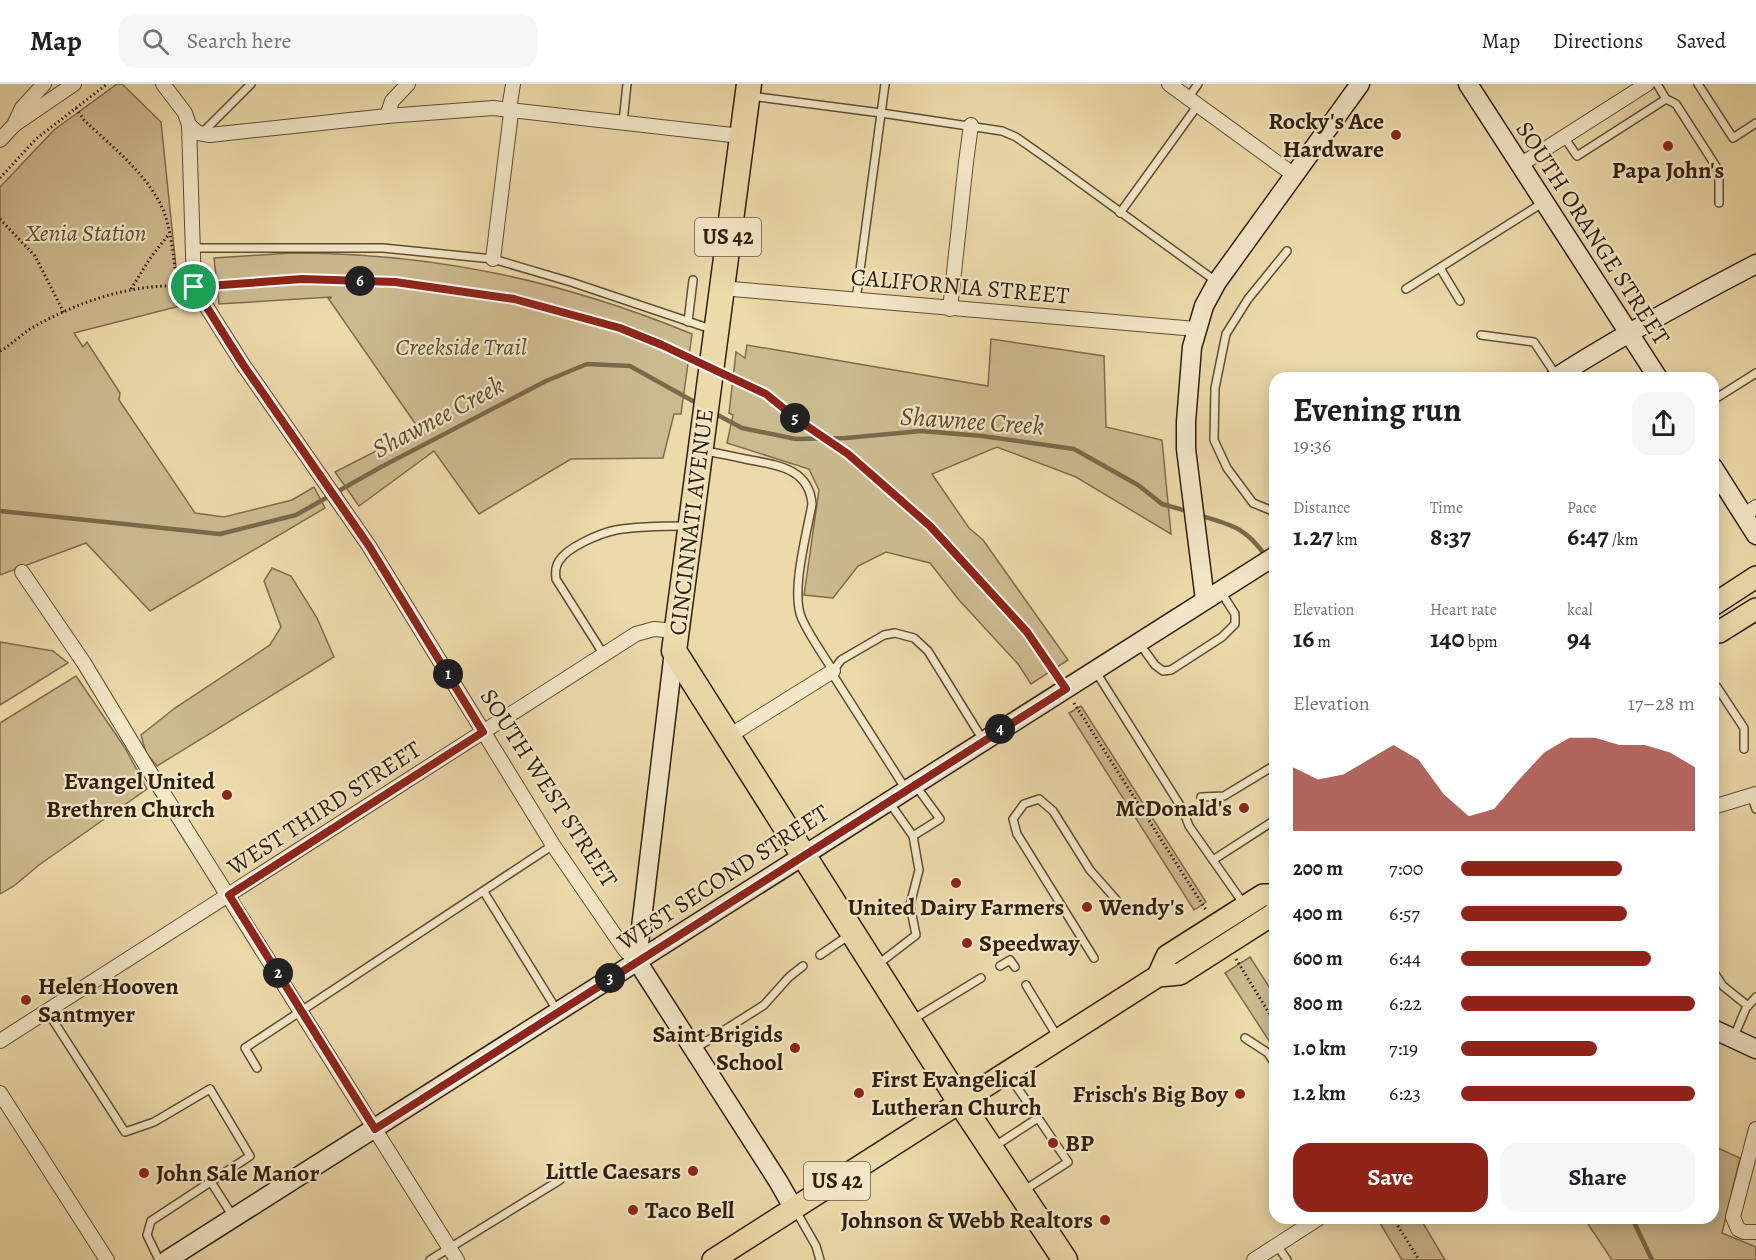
<!DOCTYPE html>
<meta charset="utf-8">
<style>
:root{--surface:#fff;--page:#f6f6f6;--text:#202124;--muted:#757577;--line:#e0e0e0;--accent:#8f2418}
body{margin:0;font-family:Alegreya,serif;background:var(--page);color:var(--text);height:100vh;display:flex;flex-direction:column;font-size:22px;white-space:nowrap}
*{box-sizing:border-box;margin:0}
p{font-size:20px;color:var(--muted)}
.icon{flex:none;width:33px;height:33px;fill:none;stroke:currentColor;stroke-width:2;stroke-linecap:round;stroke-linejoin:round}
.map{position:relative;flex:1;overflow:hidden}
.sheet{position:absolute;left:1269px;top:288px;width:450px;height:852px;display:flex;flex-direction:column;background:var(--surface);border-radius:18px;box-shadow:0 3px 15px #0003}
.sheet>*{flex:none}
.pin{position:absolute;display:grid;place-items:center;width:51px;height:51px;color:#fff;margin:-26px;border:3px solid #fff;border-radius:50%;box-shadow:0 2px 6px #0007}
.km{position:absolute;width:30px;height:30px;margin:-15px;border-radius:50%;background:#222;color:#fff;font-size:16px;line-height:30px;text-align:center}
.round{display:grid;place-items:center;flex:none;width:63px;height:63px;border-radius:18px;background:var(--page)}
.headline{display:flex;align-items:center;justify-content:space-between;height:102px;padding:0 24px}
h1{font-size:33px;font-weight:700;line-height:45px}
.stats{display:grid;grid-template-columns:repeat(3,1fr);gap:9px;height:102px;padding:6px 24px}
.stats div{display:grid;align-content:center}
.stats b{font-size:26px;font-weight:700}
.stats small{font-size:16px;font-weight:400}
.stats p{font-size:16px}
.chart{height:168px;padding:12px 24px}
.chart p{display:flex;justify-content:space-between}
.chart svg{width:100%;height:108px;margin-top:6px;fill:var(--accent);opacity:.7}
.primary-button{display:flex;gap:12px;margin-top:auto;padding:12px 24px}
.primary-button a{flex:1;height:69px;border-radius:18px;background:var(--accent);color:#fff;font-size:24px;font-weight:700;line-height:69px;text-align:center}
.primary-button a+a{background:var(--page);color:var(--text)}
ul{padding:0 24px;list-style:none;font-size:20px}
li{display:grid;grid-template-columns:96px 72px 1fr;align-items:center;height:45px}
li i{height:15px;border-radius:8px;background:var(--accent)}
header{display:flex;align-items:center;gap:36px;box-sizing:border-box;height:84px;padding:0 30px;background:var(--surface);border-bottom:2px solid var(--line)}
header strong{font-size:28px}
nav{display:flex;gap:33px;margin-inline-start:auto;font-size:21px}
.search{width:420px;height:54px;background:var(--page);display:flex;align-items:center;gap:15px;box-sizing:border-box;padding:0 21px;border-radius:18px;color:var(--muted);font-size:22px}
.map>svg:first-child{display:block}
.green{fill:#ccba8f;stroke:#7e6c4d;stroke-width:1.5}
.lines{fill:none;stroke-linecap:round;stroke-linejoin:round}
.stream{stroke:#7a694a;stroke-width:4.5}
.lane-casing{stroke:#5f4e33;stroke-width:10}
.street-casing{stroke:#5f4e33;stroke-width:16}
.secondary-casing{stroke:#301f0b;stroke-width:21}
.primary-casing{stroke:#301f0b;stroke-width:24}
.highway-casing{stroke:#301f0b;stroke-width:27}
.path{stroke:#301f0b;stroke-width:3;stroke-dasharray:1.5 3;stroke-linecap:butt}
.lane{stroke:#f3e7c8;stroke-width:7}
.street{stroke:#f3e7c8;stroke-width:14}
.secondary{stroke:#f3e7c8;stroke-width:18}
.primary{stroke:#ecdaaa;stroke-width:21}
.highway{stroke:#ecdaaa;stroke-width:24}
.route-casing{stroke:#fff;stroke-width:12}
.route{stroke:#8f2418;stroke-width:8}
.poi-dot{fill:#8f2418;stroke:#f3e7c8;stroke-width:2}
.labels{text-anchor:middle;dominant-baseline:central;stroke-width:4.5;stroke-linejoin:round;paint-order:stroke}
.shield{fill:#f3e7c8;stroke:#6a5b44;stroke-width:1.5}
.shield-label{font-size:22px;font-weight:bold;fill:#301f0b}
.poi-label{font-size:24px;font-weight:bold;fill:#301f0b;stroke:#f3e7c8;text-anchor:end}
.park-label{font-size:24px;font-style:italic;fill:#5f4e33;stroke:#f3e7c8}
.street-label{font-size:24px;fill:#301f0b;stroke:#f3e7c8}
.water-label{font-size:26px;font-style:italic;fill:#5b4a30;stroke:#f3e7c8}
</style>
<header>
<strong>Map</strong>
<div class="search"><svg class="icon" aria-label="search" viewBox="0 0 24 24"><circle cx="10" cy="10" r="6"/><path d="M15 15l6 6"/></svg>Search here</div>
<nav><a>Map</a><a>Directions</a><a>Saved</a></nav>
</header>
<div class="map">
<svg width="1756" height="1176" viewBox="0 0 1756 1176">
<rect width="100%" height="100%" fill="#ecdaaa"/>
<filter id="stains"><feTurbulence type="fractalNoise" baseFrequency=".00333" numOctaves="4"/><feColorMatrix values="0 0 0 0 .2 0 0 0 0 .09 0 0 0 0 .02 0 0 0 .5 -.17"/></filter>
<radialGradient id="worn" r=".72"><stop offset=".6" stop-color="#630" stop-opacity="0"/><stop offset="1" stop-color="#630" stop-opacity=".3"/></radialGradient>
<g class="green">
<polygon points="117,0 122,0 161,38 180,222 74,249 83,263 87,258 120,309 119,316 195,429 224,433 292,416 314,403 325,424 150,527 86,459 0,491 0,103 54,46"/>
<path d="M291 169C433 169 561 196 692 250L681 330H674L663 374 571 375 479 430 434 367 359 422 335 388 419 345 328 214H331V213L219 220 214 174Z"/>
<polygon points="991,255 1104,272 1106,343 1162,356 1171,450 1076,393 997,363 932,390 969,444 983,456 1068,576 1031,600 1018,580 959,516 930,479 886,468 858,482 833,514 804,511 819,406 809,385 727,359 733,331 729,329 736,268 745,274 747,261 988,302"/>
<polygon points="272,484 291,492 317,534 334,573 157,682 146,669 141,651 175,624 270,561 281,543 264,497"/>
<polygon points="0,558 53,567 68,579 0,621"/>
<polygon points="76,592 125,664 147,705 39,781 14,802 0,810 0,639"/>
<polygon points="1081,622 1206,818 1194,826 1069,629"/>
<polygon points="1250,873 1275,912 1275,966 1225,889"/>
<polygon points="1713,1062 1740,1074 1722,1149 1756,1163 1756,1176 1612,1176 1584,1134 1713,1134"/>
<polygon points="1377,1134 1420,1134 1445,1176 1402,1176"/>
</g>
<g class="lines">
<g class="stream">
<polyline points="712,328 742,344 796,355 846,354 921,347 982,352 1074,365 1138,401 1162,420 1190,428"/>
<polyline points="0,427 220,450 296,431 381,383 546,297 587,280 630,282 700,321"/>
<path d="M1198 431C1232 441 1246 443 1267 474"/>
<polyline points="1632,1134 1652,1176"/>
</g>
<defs>
<g id="lane">
<polyline points="1698,0 1733,54 1756,39"/>
<polyline points="751,12 881,29 1002,47 1016,53 1046,74 1217,198"/>
<polyline points="1188,14 1198,0"/>
<polyline points="1666,15 1676,20 1719,87 1719,119"/>
<polyline points="623,38 627,0"/>
<polyline points="202,49 251,0"/>
<polyline points="1564,53 1577,72 1666,15 1657,0"/>
<polyline points="1120,129 1198,21"/>
<polyline points="191,164 383,164 493,175 571,198 711,245"/>
<polyline points="1440,184 1460,217"/>
<polyline points="1406,205 1544,118"/>
<polyline points="856,216 885,0"/>
<polyline points="688,238 693,196"/>
<polyline points="1481,251 1534,258 1556,291"/>
<polyline points="1713,310 1718,313 1756,289"/>
<path d="M704 367C718 369 731 372 745 375 775 381 809 383 812 420 807 449 790 509 802 535 810 553 823 570 833 587V591L905 704"/>
<polyline points="1275,428 1253,419 1227,384 1214,356 1215,304 1226,250 1248,215 1287,167"/>
<polyline points="1139,559 1155,581 1163,587 1171,586 1222,553 1235,540 1235,530 1221,508"/>
<path d="M604 571 556 495C555 488 555 483 559 477 567 463 601 449 616 446 639 442 664 442 688 442"/>
<polyline points="833,587 841,576 884,551 895,549 914,554 928,567 983,656"/>
<polyline points="1096,588 1183,726 1189,742 1243,819"/>
<polyline points="1713,601 1717,603 1744,644 1744,665"/>
<polyline points="1751,711 1756,725"/>
<polyline points="1201,713 1224,712 1275,681"/>
<polyline points="889,718 913,752 940,735 916,702"/>
<polyline points="1213,776 1275,736"/>
<polyline points="484,808 558,928"/>
<polyline points="820,871 848,852"/>
<polyline points="1094,874 1017,750 1013,735 1024,720 1039,715 1053,727 1090,786 1120,820"/>
<polyline points="877,881 916,851 910,821 919,786 913,752"/>
<polyline points="1000,882 1010,876 1015,883"/>
<polyline points="1713,887 1723,902 1748,922"/>
<polyline points="1026,901 1057,952"/>
<polyline points="47,927 125,1048 154,1038 210,1005 250,1072 151,1137 147,1151 159,1176"/>
<polyline points="912,936 981,894"/>
<polyline points="1245,954 1268,969 1275,980"/>
<polyline points="1733,955 1746,924 1756,913"/>
<polyline points="696,964 764,921 789,893 803,882"/>
<polyline points="257,984 245,964 553,761"/>
<polyline points="1008,990 1068,1078 1023,1107"/>
<polyline points="995,1062 1038,1034"/>
<polyline points="211,1098 234,1134"/>
<polyline points="796,1127 816,1162 820,1176"/>
<polyline points="1277,1161 1287,1176"/>
<polyline points="430,1176 560,1096"/>
</g>
<g id="street">
<polyline points="163,0 185,29 189,41 194,203 242,279 369,462 553,761 625,866 637,877"/>
<polyline points="1169,0 1294,91"/>
<polyline points="387,32 392,17 408,0"/>
<polyline points="14,41 74,0"/>
<polyline points="189,41 198,49 210,51 387,32 493,24 741,52"/>
<polyline points="0,56 14,41 22,24 44,0"/>
<polyline points="1520,81 1647,0"/>
<polyline points="493,175 511,29 509,25 513,0"/>
<polyline points="721,204 1196,245"/>
<polyline points="950,225 966,78 971,41"/>
<polyline points="1743,432 1756,423"/>
<polyline points="22,488 84,579 145,680 457,1176"/>
<polyline points="729,652 833,587"/>
<polyline points="1713,723 1756,710"/>
<polyline points="0,957 636,550 654,545 676,547"/>
<polyline points="0,1009 107,1176"/>
<polyline points="1756,1045 1733,1133 1738,1145 1744,1148 1756,1148"/>
<polyline points="1254,1176 1319,1134"/>
</g>
<g id="secondary">
<polyline points="1468,0 1658,294"/>
<path d="M1555 294C1620 252 1687 216 1756 180"/>
<polyline points="1713,383 1756,451"/>
<polyline points="1205,516 1186,365 1186,338 1192,263 1204,222 1217,198 1360,0"/>
<polyline points="674,567 637,877 778,1097 794,1125"/>
<polyline points="1713,945 1756,965"/>
<polyline points="167,1176 1275,472"/>
</g>
<g id="primary">
<polyline points="1713,521 1756,493"/>
<polyline points="1713,549 1719,548 1756,525"/>
<polyline points="1158,892 1167,872 1263,811 1275,811"/>
<polyline points="713,1176 1158,892 1180,890 1275,829"/>
</g>
<polyline id="highway" points="749,0 674,567 960,1018 1065,1176"/>
</defs>
<use href="#lane" class="lane-casing"/>
<use href="#street" class="street-casing"/>
<use href="#secondary" class="secondary-casing"/>
<use href="#primary" class="primary-casing"/>
<use href="#highway" class="highway-casing"/>
<g class="path">
<path d="M76 24 84 36C112 63 149 91 164 128 172 150 174 178 177 202"/>
<polyline points="0,94 36,55 107,0"/>
<polyline points="0,135 35,172 64,229"/>
<polyline points="208,202 302,195 395,198 514,215 619,244 694,276"/>
<polyline points="131,205 151,173 169,150"/>
<path d="M0 267C11 261 20 252 30 245 75 219 128 200 181 202"/>
<polyline points="730,292 766,310 798,336 848,370 930,442 1027,548 1058,593"/>
<polyline points="1074,619 1206,826"/>
<polyline points="1236,875 1275,939"/>
<polyline points="1393,1134 1419,1176"/>
</g>
<use href="#lane" class="lane"/>
<use href="#street" class="street"/>
<use href="#secondary" class="secondary"/>
<use href="#primary" class="primary"/>
<use href="#highway" class="highway"/>
</g>
<g class="lines">
<defs>
<polygon id="route" points="302,195 395,198 514,215 620,244 662,261 766,310 798,336 848,370 930,442 1027,548 1066,605 375,1045 229,811 483,648 369,462 242,279 194,203"/>
</defs>
<use href="#route" class="route-casing"/>
<use href="#route" class="route"/>
</g>
<g class="poi-dot">
<circle cx="1396" cy="51" r="6"/>
<circle cx="1668" cy="62" r="6"/>
<circle cx="227" cy="711" r="6"/>
<circle cx="1244" cy="724" r="6"/>
<circle cx="956" cy="799" r="6"/>
<circle cx="1087" cy="823" r="6"/>
<circle cx="967" cy="859" r="6"/>
<circle cx="26" cy="916" r="6"/>
<circle cx="795" cy="964" r="6"/>
<circle cx="859" cy="1009" r="6"/>
<circle cx="1240" cy="1010" r="6"/>
<circle cx="1053" cy="1059" r="6"/>
<circle cx="693" cy="1087" r="6"/>
<circle cx="144" cy="1089" r="6"/>
<circle cx="633" cy="1126" r="6"/>
<circle cx="1105" cy="1136" r="6"/>
</g>
<g class="labels">
<g class="shield">
<rect x="695" y="134" width="66" height="38" rx="4.5"/>
<rect x="804" y="1078" width="66" height="38" rx="4.5"/>
</g>
<g class="shield-label">
<text x="728" y="153">US 42</text>
<text x="837" y="1097">US 42</text>
</g>
<g class="poi-label">
<text x="1384" y="37">Rocky's Ace<tspan x="1384" dy="28">Hardware</tspan></text>
<text x="1668" y="86" text-anchor="middle">Papa John's</text>
<text x="215" y="697">Evangel United<tspan x="215" dy="28">Brethren Church</tspan></text>
<text x="1232" y="724">McDonald's</text>
<text x="956" y="823" text-anchor="middle">United Dairy Farmers</text>
<text x="1099" y="823" text-anchor="start">Wendy's</text>
<text x="979" y="859" text-anchor="start">Speedway</text>
<text x="38" y="902" text-anchor="start">Helen Hooven<tspan x="38" dy="28">Santmyer</tspan></text>
<text x="783" y="950">Saint Brigids<tspan x="783" dy="28">School</tspan></text>
<text x="871" y="995" text-anchor="start">First Evangelical<tspan x="871" dy="28">Lutheran Church</tspan></text>
<text x="1228" y="1010">Frisch's Big Boy</text>
<text x="1065" y="1059" text-anchor="start">BP</text>
<text x="681" y="1087">Little Caesars</text>
<text x="156" y="1089" text-anchor="start">John Sale Manor</text>
<text x="645" y="1126" text-anchor="start">Taco Bell</text>
<text x="1093" y="1136">Johnson &amp; Webb Realtors</text>
</g>
<g class="park-label">
<text x="86" y="149">Xenia Station</text>
<text x="461" y="263">Creekside Trail</text>
</g>
<g class="street-label">
<text transform="translate(1593 149) rotate(57)">SOUTH ORANGE STREET</text>
<text transform="translate(960 202) rotate(5)">CALIFORNIA STREET</text>
<text transform="translate(691 438) rotate(-83)">CINCINNATI AVENUE</text>
<text transform="translate(549 704) rotate(57)">SOUTH WEST STREET</text>
<text transform="translate(324 724) rotate(-33)">WEST THIRD STREET</text>
<text transform="translate(723 793) rotate(-33)">WEST SECOND STREET</text>
</g>
<g class="water-label">
<text transform="translate(438 333) rotate(-28)">Shawnee Creek</text>
<text transform="translate(972 337) rotate(4)">Shawnee Creek</text>
</g>
</g>
<rect width="100%" height="100%" filter="url(#stains)"/>
<rect width="100%" height="100%" fill="url(#worn)"/>
</svg>
<div class="pin" style="left:194px;top:203px;background:#1e9e55"><svg class="icon" aria-label="arrive" viewBox="0 0 24 24"><path d="M6 21V4h12l-3 4 3 4H6"/></svg></div>
<b class="km" style="left:448px;top:590px">1</b>
<b class="km" style="left:278px;top:889px">2</b>
<b class="km" style="left:610px;top:894px">3</b>
<b class="km" style="left:1000px;top:645px">4</b>
<b class="km" style="left:795px;top:334px">5</b>
<b class="km" style="left:360px;top:197px">6</b>
<section class="sheet">
<div class="headline"><div><h1>Evening run</h1><p>19:36</p></div><a class="round"><svg class="icon" aria-label="share" viewBox="0 0 24 24"><path d="M12 15V3M7 8l5-5 5 5M5 13v7h14v-7"/></svg></a></div>
<div class="stats">
<div><p>Distance</p><b>1.27<small> km</small></b></div>
<div><p>Time</p><b>8:37</b></div>
<div><p>Pace</p><b>6:47<small> /km</small></b></div>
</div>
<div class="stats">
<div><p>Elevation</p><b>16<small> m</small></b></div>
<div><p>Heart rate</p><b>140<small> bpm</small></b></div>
<div><p>kcal</p><b>94</b></div>
</div>
<div class="chart"><p><span>Elevation</span>17–28 m</p>
<svg viewBox="0 0 160 44" preserveAspectRatio="none"><path d="M0 44V18L10 23L20 21L30 15L40 9L50 15L60 29L70 38L80 35L90 23L100 12L110 6L120 6L130 9L140 9L150 12L160 18V44z"/></svg>
</div>
<ul>
<li><b>200 m</b>7:00<i style="width:69%"></i></li>
<li><b>400 m</b>6:57<i style="width:71%"></i></li>
<li><b>600 m</b>6:44<i style="width:81%"></i></li>
<li><b>800 m</b>6:22<i style="width:100%"></i></li>
<li><b>1.0 km</b>7:19<i style="width:58%"></i></li>
<li><b>1.2 km</b>6:23<i style="width:100%"></i></li>
</ul>
<div class="primary-button"><a>Save</a><a>Share</a></div>
</section>
</div>
